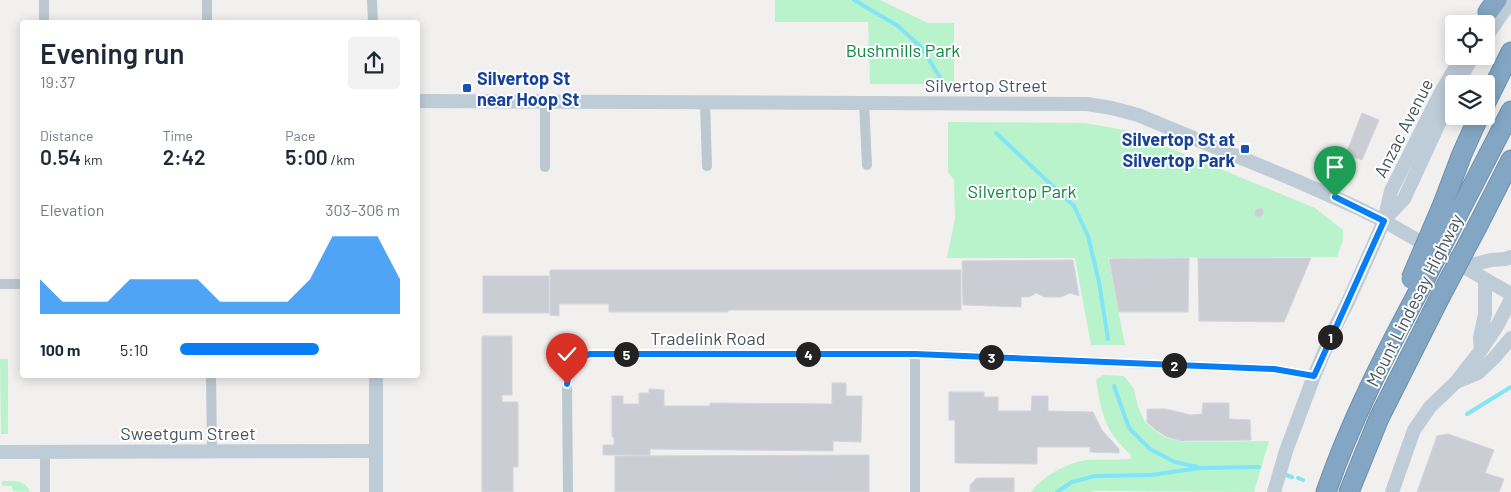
<!DOCTYPE html>
<meta charset="utf-8">
<style>
:root{--surface:#fff;--page:#f2f2f3;--text:#1f2937;--muted:#747a83;--accent:#077ef3}
body{margin:0;font-family:Barlow,sans-serif;background:var(--page);color:var(--text);height:100vh;display:flex;flex-direction:column;font-size:19px;white-space:nowrap}
*{box-sizing:border-box;margin:0}
p{font-size:16px;color:var(--muted)}
.icon{flex:none;width:28px;height:28px;fill:none;stroke:currentColor;stroke-width:2;stroke-linecap:round;stroke-linejoin:round}
.map{position:relative;flex:1;overflow:hidden}
.details{position:absolute;left:20px;top:20px;width:400px;height:358px;display:flex;flex-direction:column;background:var(--surface);border-radius:5px;box-shadow:0 2px 12px #0003}
.details>*{flex:none}
.controls{position:absolute;left:1445px;top:15px;display:grid;gap:10px}
.controls a{display:grid;place-items:center;width:50px;height:50px;border-radius:5px;background:var(--surface);box-shadow:0 2px 12px #0003;font-size:25px}
.pin{position:absolute;display:grid;place-items:center;width:42px;height:42px;color:#fff;margin:-51px -21px;border-radius:50% 50% 50% 0;rotate:-45deg;box-shadow:0 0 5px #0007}
.pin .icon{rotate:45deg}
.km{position:absolute;width:25px;height:25px;margin:-12px;border-radius:50%;background:#222;color:#fff;font-size:14px;line-height:25px;text-align:center}
.round{display:grid;place-items:center;flex:none;width:52px;height:52px;border-radius:5px;background:var(--page)}
.overview{display:flex;align-items:center;justify-content:space-between;height:85px;padding:0 20px}
h1{font-size:28px;font-weight:600;line-height:38px}
.metrics{display:grid;grid-template-columns:repeat(3,1fr);gap:8px;height:85px;padding:5px 20px}
.metrics div{display:grid;align-content:center}
.metrics b{font-size:21px;font-weight:600}
.metrics small{font-size:14px;font-weight:400}
.metrics p{font-size:14px}
.chart{height:140px;padding:10px 20px}
.chart p{display:flex;justify-content:space-between}
.chart svg{width:100%;height:90px;margin-top:5px;fill:var(--accent);opacity:.7}
ul{padding:0 20px;list-style:none;font-size:16px}
li{display:grid;grid-template-columns:80px 60px 1fr;align-items:center;height:38px}
li i{height:12px;border-radius:6px;background:var(--accent)}
.map>svg:first-child{display:block}
.green{fill:#b9f3cc}
.lines{fill:none;stroke-linecap:round;stroke-linejoin:round}
.stream{stroke:#82e4f5;stroke-width:4}
.building{fill:#caced4;stroke:#d2d5db}
.highway-casing{stroke:#6d91af;stroke-width:21}
.street{stroke:#bbc8cf;stroke-width:10}
.secondary{stroke:#beccd8;stroke-width:14}
.highway{stroke:#82a6c3;stroke-width:19}
.highway-bridge-casing{stroke:#6d91af;stroke-width:21;stroke-linecap:butt}
.highway-bridge{stroke:#82a6c3;stroke-width:19}
.route-casing{stroke:#fff;stroke-width:10}
.route{stroke:#077ef3;stroke-width:6}
.transit-dot{fill:#1a4fb4;stroke:#fff;stroke-width:2}
.labels{text-anchor:middle;dominant-baseline:central;stroke-width:4;stroke-linejoin:round;paint-order:stroke}
.park-label{font-size:18px;fill:#0e8842;stroke:#fff}
.transit-label{font-size:18px;font-weight:bold;fill:#164399;stroke:#fff;text-anchor:start}
.street-label{font-size:18px;fill:#45545e;stroke:#fff}
</style>
<div class="map">
<svg width="1511" height="492" viewBox="0 0 1511 492">
<rect width="100%" height="100%" fill="#f2efef"/>
<g class="green">
<polygon points="775,0 880,0 928,23 954,23 954,84 870,84 868,22 775,22"/>
<polygon points="948,122 1085,123 1125,130 1315,208 1343,230 1343,240 1337,257 1108,258 1125,345 1091,345 1075,258 947,258 955,219 954,180 948,172"/>
<polygon points="0,359 8,359 8,434 1,434"/>
<path d="M1103 375 1124 376 1134 389 1138 407 1145 422 1154 430 1166 438 1183 442 1269 441 1254 492 1094 491 1091 492H1031C1043 476 1068 462 1088 460 1102 459 1116 460 1130 459L1131 455C1104 430 1102 415 1096 380Z"/>
<path d="M2 481C14 481 25 479 30 492L13 491 12 486H2Z"/>
</g>
<g class="lines">
<g class="stream">
<polyline points="854,0 898,26 921,47 943,82"/>
<polyline points="996,133 1074,206 1088,236 1099,282 1108,339"/>
<polyline points="1114,386 1129,428 1150,449 1175,462 1197,467"/>
<polyline points="1467,414 1511,387"/>
<polyline points="1286,475 1292,477"/>
<polyline points="1298,478 1303,480"/>
<polyline points="1057,492 1072,482 1095,476 1151,475 1200,468 1259,467"/>
</g>
</g>
<g class="building">
<polygon points="1362,113 1379,120 1362,160 1346,154"/>
<polygon points="1259,208 1263,209 1263,214 1259,217 1255,215 1255,211"/>
<polygon points="1189,258 1188,312 1119,312 1109,259"/>
<polygon points="1198,258 1311,258 1284,322 1199,321"/>
<polygon points="1073,260 1079,296 1070,293 1061,297 1045,297 1036,293 1029,297 1021,297 1021,307 963,305 962,261"/>
<polygon points="550,270 961,270 961,310 728,310 728,312 609,312 609,304 559,304 559,316 550,315"/>
<rect x="483" y="276" width="66" height="37"/>
<polygon points="482,336 512,336 512,395 502,395 502,402 518,402 518,467 513,467 513,492 482,492"/>
<polygon points="832,383 846,383 846,396 862,396 861,442 833,441 833,451 650,449 650,455 603,455 603,445 614,445 614,437 612,437 612,396 623,396 623,404 639,404 639,393 649,393 649,389 664,390 664,406 710,406 710,403 832,404"/>
<polygon points="949,392 984,392 984,397 998,397 998,411 1031,411 1032,396 1048,396 1048,411 1093,412 1102,430 1119,449 1119,453 1090,452 1090,447 1037,447 1037,464 955,463 955,420 949,420"/>
<polygon points="1203,403 1229,403 1229,419 1250,420 1251,440 1182,441 1167,437 1156,430 1147,422 1147,409 1166,409 1191,415 1202,414"/>
<polygon points="1448,434 1494,450 1485,473 1504,479 1499,492 1417,492 1437,436"/>
<polygon points="869,455 869,492 615,492 615,456"/>
<polygon points="977,478 1014,478 1014,492 970,492 970,485"/>
</g>
<g class="lines">
<defs>
<g id="highway">
<polyline points="1488,12 1497,0"/>
<polyline points="1486,102 1511,52"/>
<polyline points="1443,204 1462,154 1479,116"/>
<polyline points="1459,212 1511,111"/>
<polyline points="1479,223 1511,160"/>
<path d="M1326 492C1351 420 1386 352 1422 285"/>
<polyline points="1349,492 1379,418 1440,297"/>
</g>
</defs>
<use href="#highway" class="highway-casing"/>
<g class="street">
<polyline points="44,0 44,22"/>
<polyline points="207,0 207,22"/>
<polyline points="372,0 373,22"/>
<polyline points="705,102 707,166"/>
<polyline points="864,103 867,165"/>
<polyline points="545,167 545,102"/>
<polyline points="0,284 22,284"/>
<polyline points="211,375 212,451"/>
<polyline points="45,492 45,452"/>
<polyline points="568,492 567,384 569,372 575,360 590,354 915,354 1274,369 1314,376"/>
<polyline points="915,492 915,354"/>
</g>
<g class="secondary">
<polyline points="1486,37 1511,1"/>
<polyline points="1457,84 1473,56"/>
<polyline points="418,101 1087,104 1112,108 1138,115 1297,181 1358,208 1384,221 1511,294"/>
<polyline points="1384,220 1404,199 1454,91"/>
<polyline points="1463,267 1491,260 1505,259 1511,257"/>
<polyline points="1481,350 1480,338 1485,314 1485,280"/>
<polyline points="376,375 376,492"/>
<polyline points="1456,382 1478,373 1494,358 1511,338"/>
<polyline points="0,452 376,451"/>
<polyline points="1274,492 1286,451 1314,376 1334,329 1348,302 1384,221 1391,191 1440,94 1462,56"/>
<polyline points="1392,492 1414,430 1430,407 1456,382 1481,350 1497,326 1511,299"/>
</g>
<use href="#highway" class="highway"/>
<defs>
<g id="highway-bridge">
<polyline points="1411,279 1443,204"/>
<polyline points="1422,285 1459,212"/>
<polyline points="1440,297 1479,223"/>
</g>
</defs>
<use href="#highway-bridge" class="highway-bridge-casing"/>
<use href="#highway-bridge" class="highway-bridge"/>
</g>
<g class="lines">
<defs>
<polyline id="route" points="567,384 569,372 575,360 590,354 915,354 1274,369 1314,376 1384,221 1335,197"/>
</defs>
<use href="#route" class="route-casing"/>
<use href="#route" class="route"/>
</g>
<g class="transit-dot">
<rect x="462" y="83" width="10" height="10" rx="2.5"/>
<rect x="1240" y="144" width="10" height="10" rx="2.5"/>
</g>
<g class="labels">
<g class="park-label">
<text x="903" y="50">Bushmills Park</text>
<text x="1022" y="191">Silvertop Park</text>
</g>
<g class="transit-label">
<text x="477" y="78">Silvertop St<tspan x="477" dy="21">near Hoop St</tspan></text>
<text x="1235" y="139" text-anchor="end">Silvertop St at<tspan x="1235" dy="21">Silvertop Park</tspan></text>
</g>
<g class="street-label">
<text x="986" y="85">Silvertop Street</text>
<text transform="translate(1403 128) rotate(-63)">Anzac Avenue</text>
<text transform="translate(1414 300) rotate(-63)">Mount Lindesay Highway</text>
<text x="708" y="338">Tradelink Road</text>
<text x="188" y="433">Sweetgum Street</text>
</g>
</g>
</svg>
<div class="controls">
<a><svg class="icon" aria-label="locate" viewBox="0 0 24 24"><circle cx="12" cy="12" r="6"/><path d="M12 2v4M12 18v4M2 12h4M18 12h4"/></svg></a>
<a><svg class="icon" aria-label="layers" viewBox="0 0 24 24"><path d="M12 4l9 5-9 5-9-5zM3 14l9 5 9-5"/></svg></a>
</div>
<div class="pin" style="left:1335px;top:197px;background:#1e9e55"><svg class="icon" aria-label="arrive" viewBox="0 0 24 24"><path d="M6 21V4h12l-3 4 3 4H6"/></svg></div>
<div class="pin" style="left:567px;top:384px;background:#d93025"><svg class="icon" aria-label="check" viewBox="0 0 24 24"><path d="M5 12l5 5 9-10"/></svg></div>
<b class="km" style="left:1330px;top:337px">1</b>
<b class="km" style="left:1174px;top:365px">2</b>
<b class="km" style="left:991px;top:357px">3</b>
<b class="km" style="left:808px;top:354px">4</b>
<b class="km" style="left:626px;top:354px">5</b>
<section class="details">
<div class="overview"><div><h1>Evening run</h1><p>19:37</p></div><a class="round"><svg class="icon" aria-label="share" viewBox="0 0 24 24"><path d="M12 15V3M7 8l5-5 5 5M5 13v7h14v-7"/></svg></a></div>
<div class="metrics">
<div><p>Distance</p><b>0.54<small> km</small></b></div>
<div><p>Time</p><b>2:42</b></div>
<div><p>Pace</p><b>5:00<small> /km</small></b></div>
</div>
<div class="chart"><p><span>Elevation</span>303–306 m</p>
<svg viewBox="0 0 160 44" preserveAspectRatio="none"><path d="M0 44V27L10 38L20 38L30 38L40 27L50 27L60 27L70 27L80 38L90 38L100 38L110 38L120 27L130 6L140 6L150 6L160 27V44z"/></svg>
</div>
<ul>
<li><b>100 m</b>5:10<i style="width:63%"></i></li>
</ul>
</section>
</div>
